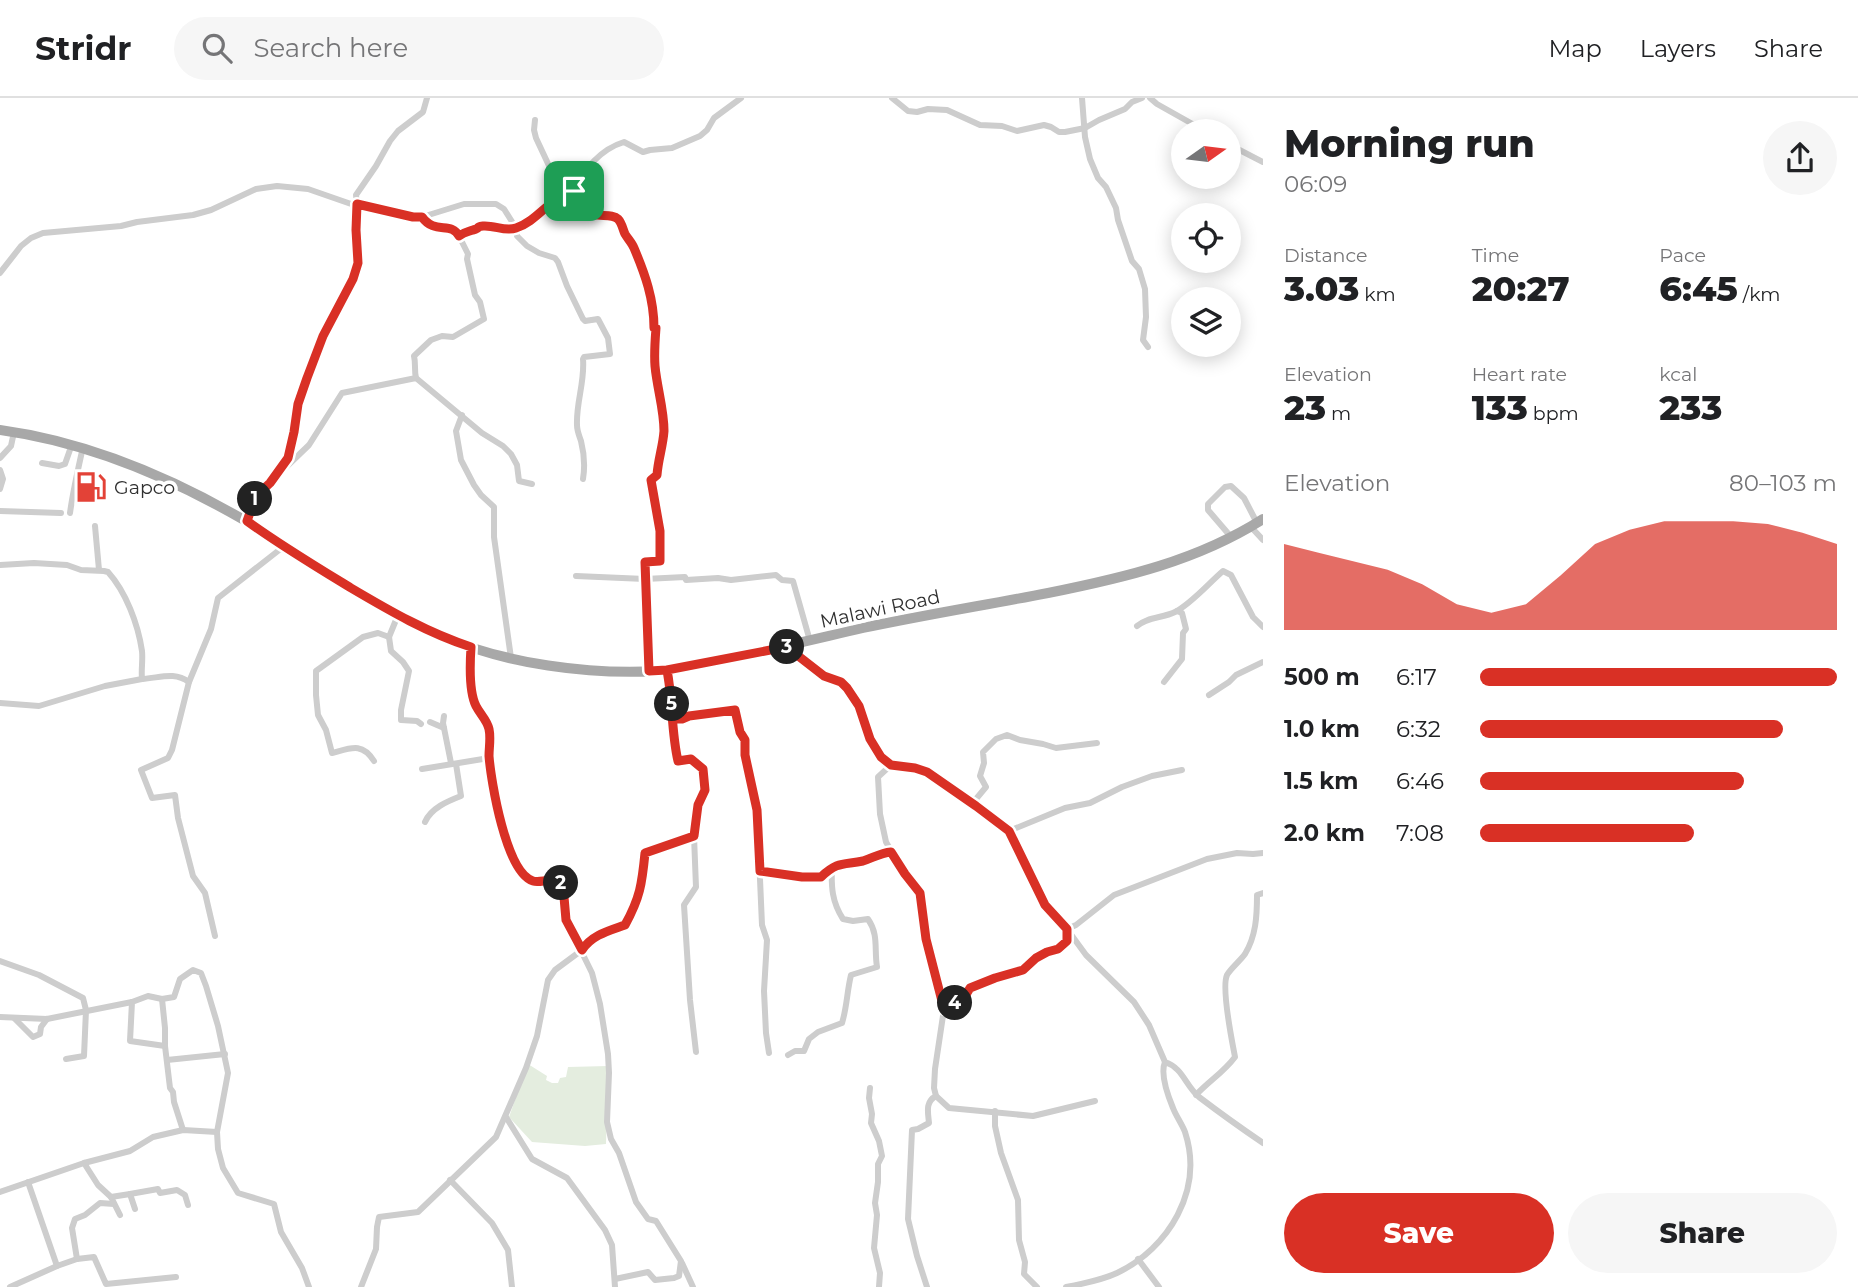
<!DOCTYPE html>
<meta charset="utf-8">
<style>
:root{--surface:#fff;--page:#f6f6f6;--text:#202124;--muted:#757577;--line:#e0e0e0;--accent:#d93025}
body{margin:0;font-family:Montserrat,sans-serif;background:var(--page);color:var(--text);height:100vh;display:flex;flex-direction:column;font-size:26px;white-space:nowrap}
*{box-sizing:border-box;margin:0}
p{font-size:23px;color:var(--muted)}
.icon{flex:none;width:38px;height:38px;fill:none;stroke:currentColor;stroke-width:2;stroke-linecap:round;stroke-linejoin:round}
.map{position:relative;flex:1;overflow:hidden}
.panel{display:flex;flex-direction:column;background:var(--surface);width:595px}
.panel>*{flex:none}
.needle{width:46px;rotate:76deg}
.buttons{position:absolute;left:1171px;top:21px;display:grid;gap:14px}
.buttons a{display:grid;place-items:center;width:70px;height:70px;border-radius:50%;background:var(--surface);box-shadow:0 4px 18px #0003;font-size:35px}
.pin{position:absolute;display:grid;place-items:center;width:60px;height:60px;color:#fff;margin:-30px;border-radius:14px;box-shadow:0 4px 10px #0006}
.km{position:absolute;width:35px;height:35px;margin:-18px;border-radius:50%;background:#222;color:#fff;font-size:19px;line-height:35px;text-align:center}
.round{display:grid;place-items:center;flex:none;width:74px;height:74px;border-radius:37px;background:var(--page)}
.overview{display:flex;align-items:center;justify-content:space-between;height:119px;padding:0 21px}
h1{font-size:38px;font-weight:800;line-height:52px}
.stats{display:grid;grid-template-columns:repeat(3,1fr);gap:10px;height:119px;padding:7px 21px}
.stats div{display:grid;align-content:center}
.stats b{font-size:35px;font-weight:800}
.stats small{font-size:19px;font-weight:400}
.stats p{font-size:19px}
.chart{height:196px;padding:14px 21px}
.chart p{display:flex;justify-content:space-between}
.chart svg{width:100%;height:126px;margin-top:7px;fill:var(--accent);opacity:.7}
.button{display:flex;gap:14px;margin-top:auto;padding:14px 21px}
.button a{flex:1;height:80px;border-radius:42px;background:var(--accent);color:#fff;font-size:28px;font-weight:800;line-height:80px;text-align:center}
.button a+a{background:var(--page);color:var(--text)}
ul{padding:0 21px;list-style:none;font-size:23px}
li{display:grid;grid-template-columns:112px 84px 1fr;align-items:center;height:52px}
li i{height:18px;border-radius:9px;background:var(--accent)}
header{display:flex;align-items:center;gap:42px;box-sizing:border-box;height:98px;padding:0 35px;background:var(--surface);border-bottom:2px solid var(--line)}
header strong{font-size:33px}
nav{display:flex;gap:38px;margin-inline-start:auto;font-size:24px}
.search{width:490px;height:63px;background:var(--page);display:flex;align-items:center;gap:18px;box-sizing:border-box;padding:0 24px;border-radius:38px;color:var(--muted);font-size:26px}
main{display:flex;flex:1;min-height:0}
.map>svg:first-child{display:block}
.green{fill:#e4eddf}
.lines{fill:none;stroke-linecap:round;stroke-linejoin:round}
.minor{stroke:#cdcdcd;stroke-width:6}
.primary{stroke:#a8a8a8;stroke-width:10}
.route-casing{stroke:#fff;stroke-width:14}
.route{stroke:#d93025;stroke-width:9}
.labels{text-anchor:middle;dominant-baseline:central;stroke-width:7;stroke-linejoin:round;paint-order:stroke}
.poi-label{font-size:19px;fill:#303030;stroke:#fff;text-anchor:start}
.street-label{font-size:19px;fill:#303030;stroke:#fff}
</style>
<header>
<strong>Stridr</strong>
<div class="search"><svg class="icon" aria-label="search" viewBox="0 0 24 24"><circle cx="10" cy="10" r="6"/><path d="M15 15l6 6"/></svg>Search here</div>
<nav><a>Map</a><a>Layers</a><a>Share</a></nav>
</header>
<main>
<div class="map">
<svg width="1263" height="1189" viewBox="0 0 1263 1189">
<rect width="100%" height="100%" fill="#fff"/>
<polygon class="green" points="528,966 547,978 546,982 552,985 558,985 560,980 566,979 568,969 608,968 606,1046 585,1048 532,1044 509,1019"/>
<g class="lines">
<g class="minor">
<polyline points="892,0 908,13 917,14 928,11 947,12 980,27 1002,28 1017,33 1044,27 1051,29 1059,34 1065,34 1085,30 1099,22 1125,11 1132,4 1142,0"/>
<polyline points="1082,0 1085,39 1090,61 1098,80 1106,89 1116,110 1118,122 1132,163 1139,171 1145,191 1146,219 1143,242 1148,249"/>
<polyline points="1150,0 1157,6 1205,33"/>
<path d="M535 22 534 32 536 40 558 87 565 95 577 93C581 99 582 107 586 113 594 123 609 113 618 120 621 124 623 131 625 135 627 140 631 144 634 149 646 175 655 201 654 230H656L655 268 663 306 664 332 657 377 651 382 659 423 660 463 644 464 645 481 685 479 686 482 718 480 731 482 776 477 782 482 793 483 810 543"/>
<polyline points="1228,46 1263,64"/>
<path d="M574 92C584 71 601 51 624 44L643 54 650 52 672 50 700 38 707 32 714 20 741 0"/>
<polyline points="459,138 467,133 473,133 485,128 508,132 519,129 534,121 547,108 565,95"/>
<path d="M0 175 21 148 31 140 43 135 121 128 137 124 193 117 211 112 256 91 277 88 308 91 354 107 368 108 413 119H422L464 106H496L504 111 516 130 517 138 527 148 539 155 555 160 558 164 567 188 583 221 585 223 598 221 608 240 610 256 584 259 583 261C585 284 576 304 577 327 577 333 579 337 581 343 584 355 585 369 583 381"/>
<path d="M416 280C414 272 416 266 414 258L431 242 442 238 453 239 484 221 480 204 475 197 467 161 468 156 456 132 428 127 422 119"/>
<polyline points="462,317 456,333 461,362 474,387 481,397 494,409 494,439 511,560"/>
<polyline points="0,360 11,348 14,334"/>
<polyline points="42,365 59,368 65,366 72,346"/>
<polyline points="0,372 3,381 0,391"/>
<polyline points="281,374 309,347 342,295 416,280 482,335 503,348 511,356 517,367 519,383 532,386"/>
<polyline points="270,385 288,360 298,306 307,280 323,238 353,181 358,165 356,132 357,106 356,97 376,68 390,43 398,33 423,14 427,0"/>
<polyline points="0,413 61,415"/>
<path d="M70 415C73 393 78 371 83 349"/>
<polyline points="247,423 256,398 271,384"/>
<polyline points="95,428 99,472"/>
<polyline points="1251,429 1263,442"/>
<polyline points="1232,440 1208,412 1208,406 1225,389 1231,388 1244,400 1257,425"/>
<path d="M0 467 34 465 67 467 81 472 104 473 108 474C126 494 138 526 142 553 143 562 141 572 142 581 160 580 174 573 189 584"/>
<polyline points="576,478 645,481 649,573"/>
<path d="M1137 528C1147 519 1163 520 1175 514 1191 506 1209 485 1223 473L1231 477 1253 519 1263 529"/>
<polyline points="389,539 391,553 403,564 409,573 401,612 401,622 417,623 421,626"/>
<path d="M791 548 798 557 824 578 840 585 847 590 859 608 870 641 881 659 891 667 915 670 927 673 976 707 1009 733 1045 807 1067 831 1086 857 1134 904 1149 927 1165 964C1183 970 1185 987 1199 999 1220 1015 1241 1030 1263 1045"/>
<path d="M471 549C470 564 469 594 476 608 480 616 487 622 489 631 491 640 489 650 489 658 491 683 506 775 533 783 540 785 552 781 560 780L564 799 566 822 592 875 600 906 608 956 609 975 607 1024 611 1041 619 1055 636 1104 648 1121 656 1123 681 1163 679 1178 674 1180 655 1182 648 1174 615 1181"/>
<polyline points="667,572 671,594 673,621 682,621 689,618 735,612 739,634 745,642 745,657 757,712 762,827 767,842 764,893 766,935 769,955"/>
<polyline points="1164,584 1182,561 1183,535 1186,531 1182,515 1177,513"/>
<polyline points="1209,597 1229,584 1236,577 1263,564"/>
<polyline points="0,605 39,608 105,588 142,581"/>
<polyline points="444,618 443,625 451,665"/>
<polyline points="673,621 672,629 678,663 691,661 696,668 703,671 704,692 698,707 694,738 696,789 684,807 690,902 696,954"/>
<polyline points="430,624 444,630"/>
<path d="M374 663C362 644 351 650 332 655L326 632 318 617 316 597V573L363 539 378 535 389 539 398 517"/>
<path d="M891 667 878 679 880 716 886 744 905 776 920 795 926 841 944 911 935 971 934 990 936 998C925 1004 928 1014 929 1025L918 1031 912 1032 908 1121 917 1158 927 1189"/>
<polyline points="422,671 489,660"/>
<polyline points="976,707 976,701 986,689 980,678 984,665 983,654 996,641 1007,637 1020,642 1043,646 1056,650 1097,645"/>
<path d="M425 724C431 710 448 703 461 698L456 666"/>
<polyline points="1009,733 1065,710 1090,705 1122,689 1152,678 1182,672"/>
<path d="M760 773 802 779H822C838 763 843 767 863 763 873 760 880 755 891 754"/>
<polyline points="215,838 205,795 193,778 178,720 175,697 152,700 141,672 168,660 172,652 189,584 211,531 218,500 283,449"/>
<polyline points="0,863 39,877 83,900 86,912 84,958 66,961"/>
<polyline points="162,901 165,930 165,948 170,990 173,994 174,1004 183,1032"/>
<polyline points="944,911 964,900 970,890 995,880 1023,872 1036,861 1047,854 1058,851 1067,843 1067,831 1076,827 1114,797 1207,761 1237,755 1253,756 1263,755"/>
<polyline points="0,919 47,921 132,904"/>
<polyline points="15,921 33,939 40,936 41,929 47,921"/>
<polyline points="165,948 130,943 132,904 148,898 162,901 174,899 180,881 193,872 201,875 206,888 218,928 228,975 217,1034 218,1051 223,1070 238,1095 274,1106 281,1134 302,1170 309,1189"/>
<path d="M788 957 795 953H804L809 941 818 934 842 925C847 909 847 893 851 877L877 869C874 851 879 837 868 821L853 823 843 821C832 804 831 789 832 768"/>
<polyline points="167,962 225,956"/>
<polyline points="870,990 869,1000 872,1016 871,1025 879,1043 882,1058 878,1066 878,1084 875,1105 877,1117 874,1150 880,1175 879,1189"/>
<path d="M1196 997C1209 983 1224 974 1235 959 1232 943 1221 890 1227 877 1231 870 1240 863 1245 856 1256 838 1257 818 1257 797L1263 795"/>
<polyline points="936,998 949,1010 1033,1018 1095,1003"/>
<polyline points="995,1013 995,1028 1001,1055 1018,1102 1019,1142 1025,1164 1024,1176 1037,1189"/>
<polyline points="506,1019 532,1061 567,1080 605,1132 612,1147 615,1189"/>
<polyline points="84,1065 98,1087 111,1099 120,1117"/>
<polyline points="450,1082 492,1125 508,1152 512,1189"/>
<polyline points="28,1084 57,1168 77,1161 94,1159 106,1186 176,1179"/>
<polyline points="0,1094 84,1065 130,1053 153,1039 183,1032 217,1034"/>
<polyline points="130,1096 158,1091 160,1095 177,1092 185,1097 188,1107"/>
<polyline points="111,1099 130,1096 135,1111"/>
<polyline points="77,1161 72,1130 75,1121 85,1117 100,1105 114,1106"/>
<polyline points="1138,1161 1159,1189"/>
<polyline points="682,1165 693,1189"/>
<polyline points="10,1189 57,1168"/>
<path d="M361 1189 376 1151 377 1129 379 1119 418 1114 496 1039 526 970 537 938 548 882 555 872 582 852 587 845 596 837 625 827C640 800 643 786 645 755L694 738"/>
<path d="M1066 1189C1082 1186 1102 1182 1117 1175 1169 1150 1204 1092 1185 1034 1182 1026 1176 1018 1173 1010 1168 998 1160 976 1165 964"/>
</g>
<path class="primary" d="M0 332C88 344 168 378 244 422 258 430 270 441 283 449 304 463 326 474 347 487 378 505 408 524 441 538 506 566 589 577 659 573 679 572 699 566 718 562 767 553 815 541 863 530 924 517 986 507 1048 495 1123 480 1197 463 1263 421"/>
</g>
<g class="lines">
<defs>
<path id="route" d="M574 93C551 98 538 123 516 130 505 134 495 127 483 128 474 129 482 130 473 132 467 134 464 134 459 138 451 123 435 137 422 119H413L357 106 356 132 358 165 353 181 323 238 307 280 298 306 294 334 288 360 270 385 256 398 247 423C280 447 315 468 351 490 390 513 428 535 471 549 470 564 469 594 476 608 480 616 487 622 489 631 491 640 489 649 489 658 491 683 506 775 533 783 540 785 552 781 560 780L564 799 566 822 582 852C592 837 608 833 625 827 640 800 642 786 645 755L694 738 698 707 705 692 703 671 691 661 678 663C671 633 673 602 667 572L791 548 797 557 824 578 841 584 847 590 859 608 870 641 881 659 891 667 915 670 927 674 976 708 1009 733 1045 807 1067 831V843L1058 851 1047 854 1036 860 1023 872 995 880 970 890 964 900 944 911 926 841 920 795 905 776 891 754C880 755 873 760 863 763 843 767 838 763 821 779H802L760 773 757 712 745 657V642L740 634 735 612 689 618 682 621H673C672 604 670 588 667 572L649 573 645 464 660 463V433L651 382 657 377C658 362 663 348 664 333 664 311 657 290 655 268 654 255 655 243 656 230H654C654 201 645 176 634 150 632 145 628 141 625 136 623 132 622 125 618 121 612 115 596 120 587 114L580 96 577 93H574"/>
</defs>
<use href="#route" class="route-casing"/>
<use href="#route" class="route"/>
</g>
<defs>
<symbol id="fuel-bare" viewBox="-9 -9 18 18"><path d="M-5.5-6h7V0h2V4h1.3V-2.5L3-4.5l.8-.8L6-3V5H2.5V1h-1V6h-7ZM-4.2-4.7v3.2H.2V-4.7Z" fill="#e34237" stroke="#fff" stroke-width="2.5" paint-order="stroke"/></symbol>
</defs>
<g fill-rule="evenodd">
<use href="#fuel-bare" x="69" y="367" width="44" height="44"/>
</g>
<g class="labels">
<g class="poi-label">
<text x="114" y="389">Gapco</text>
</g>
<g class="street-label">
<text transform="translate(880 511) rotate(-12)">Malawi Road</text>
</g>
</g>
</svg>
<div class="buttons">
<a><svg class="needle" viewBox="-14 -14 28 28"><path d="M0-13l5 13h-10z" fill="#e53935"/><path d="M0 13l5-13h-10z" fill="#757577"/></svg></a>
<a><svg class="icon" aria-label="locate" viewBox="0 0 24 24"><circle cx="12" cy="12" r="6"/><path d="M12 2v4M12 18v4M2 12h4M18 12h4"/></svg></a>
<a><svg class="icon" aria-label="layers" viewBox="0 0 24 24"><path d="M12 4l9 5-9 5-9-5zM3 14l9 5 9-5"/></svg></a>
</div>
<div class="pin" style="left:574px;top:93px;background:#1e9e55"><svg class="icon" aria-label="arrive" viewBox="0 0 24 24"><path d="M6 21V4h12l-3 4 3 4H6"/></svg></div>
<b class="km" style="left:255px;top:401px">1</b>
<b class="km" style="left:561px;top:785px">2</b>
<b class="km" style="left:787px;top:549px">3</b>
<b class="km" style="left:955px;top:905px">4</b>
<b class="km" style="left:672px;top:606px">5</b>
</div>
<section class="panel">
<div class="overview"><div><h1>Morning run</h1><p>06:09</p></div><a class="round"><svg class="icon" aria-label="share" viewBox="0 0 24 24"><path d="M12 15V3M7 8l5-5 5 5M5 13v7h14v-7"/></svg></a></div>
<div class="stats">
<div><p>Distance</p><b>3.03<small> km</small></b></div>
<div><p>Time</p><b>20:27</b></div>
<div><p>Pace</p><b>6:45<small> /km</small></b></div>
</div>
<div class="stats">
<div><p>Elevation</p><b>23<small> m</small></b></div>
<div><p>Heart rate</p><b>133<small> bpm</small></b></div>
<div><p>kcal</p><b>233</b></div>
</div>
<div class="chart"><p><span>Elevation</span>80–103 m</p>
<svg viewBox="0 0 160 44" preserveAspectRatio="none"><path d="M0 44V14L10 17L20 20L30 23L40 28L50 35L60 38L70 35L80 25L90 14L100 9L110 6L120 6L130 6L140 7L150 10L160 14V44z"/></svg>
</div>
<ul>
<li><b>500 m</b>6:17<i style="width:100%"></i></li>
<li><b>1.0 km</b>6:32<i style="width:85%"></i></li>
<li><b>1.5 km</b>6:46<i style="width:74%"></i></li>
<li><b>2.0 km</b>7:08<i style="width:60%"></i></li>
</ul>
<div class="button"><a>Save</a><a>Share</a></div>
</section>
</main>
